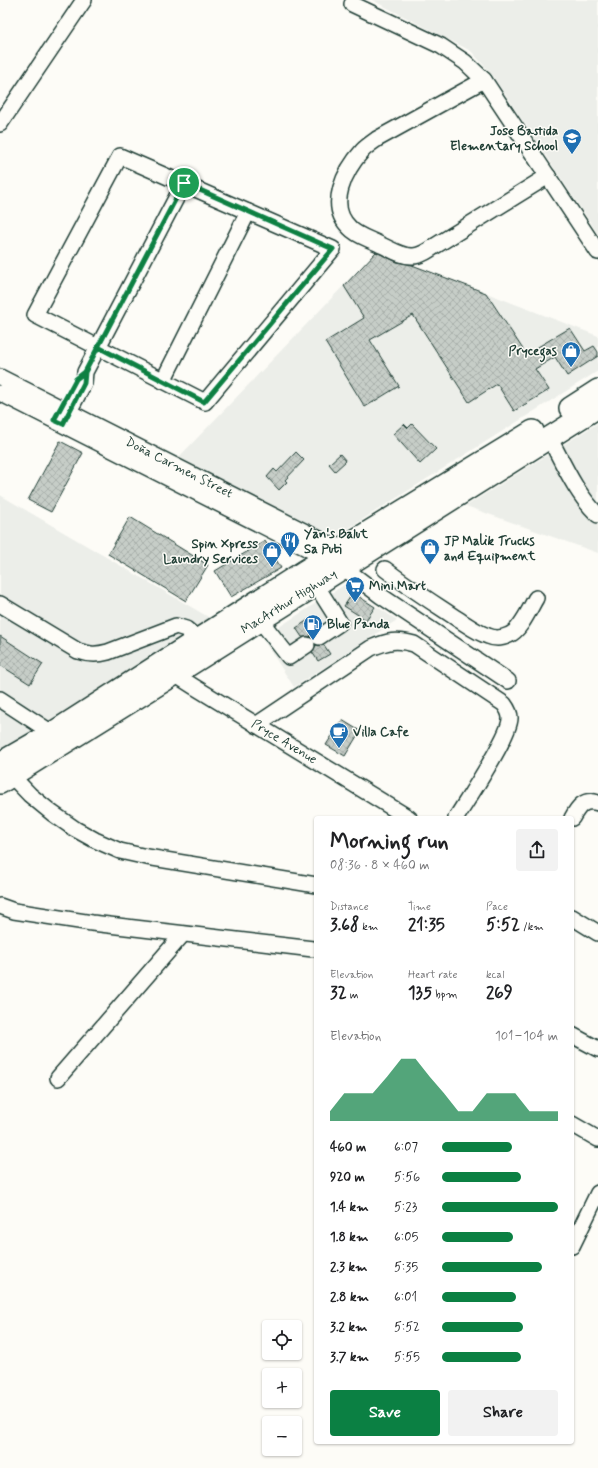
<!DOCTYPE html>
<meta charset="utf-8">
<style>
:root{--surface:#fff;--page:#f2f2f2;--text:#202124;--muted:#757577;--accent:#0b8043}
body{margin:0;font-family:Mynerve,sans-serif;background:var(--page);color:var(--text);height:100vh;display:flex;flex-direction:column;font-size:15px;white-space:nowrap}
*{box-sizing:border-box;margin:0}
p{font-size:13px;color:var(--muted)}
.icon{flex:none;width:22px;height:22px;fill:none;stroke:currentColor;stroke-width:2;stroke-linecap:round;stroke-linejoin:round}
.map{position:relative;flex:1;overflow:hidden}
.sheet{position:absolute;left:314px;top:816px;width:260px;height:628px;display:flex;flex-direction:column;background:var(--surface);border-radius:4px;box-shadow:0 1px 3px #0004}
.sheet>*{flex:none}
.controls{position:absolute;left:262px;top:1320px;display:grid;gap:8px}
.controls a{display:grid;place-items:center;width:40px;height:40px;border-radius:4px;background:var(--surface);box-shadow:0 1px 3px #0004;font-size:20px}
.pin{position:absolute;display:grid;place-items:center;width:34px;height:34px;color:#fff;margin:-17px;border:2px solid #fff;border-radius:50%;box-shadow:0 1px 4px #0007}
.round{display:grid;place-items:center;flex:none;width:42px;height:42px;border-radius:4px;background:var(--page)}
.head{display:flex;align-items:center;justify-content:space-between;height:68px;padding:0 16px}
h1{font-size:22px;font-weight:700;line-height:30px}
.stats{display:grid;grid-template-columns:repeat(3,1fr);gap:6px;height:68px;padding:4px 16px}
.stats div{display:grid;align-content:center}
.stats b{font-size:17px;font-weight:700}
.stats small{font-size:11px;font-weight:400}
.stats p{font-size:11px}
.chart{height:112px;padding:8px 16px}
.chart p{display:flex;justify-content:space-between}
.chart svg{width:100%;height:72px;margin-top:4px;fill:var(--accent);opacity:.7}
.button{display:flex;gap:8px;margin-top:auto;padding:8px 16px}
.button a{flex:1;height:46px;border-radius:4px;background:var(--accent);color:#fff;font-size:16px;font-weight:700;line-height:46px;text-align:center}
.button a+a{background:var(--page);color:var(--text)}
ul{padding:0 16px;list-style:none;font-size:13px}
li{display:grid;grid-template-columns:64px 48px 1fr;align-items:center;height:30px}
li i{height:10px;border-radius:5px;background:var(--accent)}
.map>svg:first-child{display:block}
.built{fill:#eceee9}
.building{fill:url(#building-cross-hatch);stroke:#1f3d34}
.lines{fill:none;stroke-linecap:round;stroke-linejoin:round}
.minor-casing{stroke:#1f3d34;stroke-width:18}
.highway-casing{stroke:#1f3d34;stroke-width:24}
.minor{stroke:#fdfcf7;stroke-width:15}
.highway{stroke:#fdfcf7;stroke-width:21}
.route-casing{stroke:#fff;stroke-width:8}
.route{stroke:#0b8043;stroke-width:5}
.labels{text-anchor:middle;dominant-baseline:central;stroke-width:3;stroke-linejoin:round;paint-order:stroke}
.poi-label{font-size:13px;font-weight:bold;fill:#1f3d34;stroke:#fdfcf7;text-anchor:start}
.street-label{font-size:13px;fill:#1f3d34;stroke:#fdfcf7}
</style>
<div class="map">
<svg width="598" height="1468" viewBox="0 0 598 1468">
<defs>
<pattern id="building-cross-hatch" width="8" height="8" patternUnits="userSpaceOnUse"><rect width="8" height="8" fill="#c6cdc7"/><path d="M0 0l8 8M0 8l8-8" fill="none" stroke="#aab1ac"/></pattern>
</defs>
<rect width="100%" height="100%" fill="#fdfcf7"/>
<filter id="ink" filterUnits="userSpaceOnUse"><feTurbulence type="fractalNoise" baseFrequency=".025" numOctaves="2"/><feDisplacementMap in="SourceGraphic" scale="8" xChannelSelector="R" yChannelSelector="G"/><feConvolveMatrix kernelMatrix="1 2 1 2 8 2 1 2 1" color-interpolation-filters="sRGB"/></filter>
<g filter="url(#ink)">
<g class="built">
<polygon points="372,0 598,0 598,234 493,76 471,51"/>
<polygon points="377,251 598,336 598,371 333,538 177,459"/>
<polygon points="598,423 598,553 466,506"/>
<polygon points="0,495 210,618 0,756"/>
<polygon points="344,585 397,620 294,687 262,638"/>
</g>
<g class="building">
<polygon points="376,252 397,262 412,265 486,293 526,354 570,328 585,351 594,346 598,352 598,356 567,376 555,357 535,369 549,390 514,411 497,384 469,402 413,315 370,340 399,386 365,407 325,342 364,318 344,286"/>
<polygon points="404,424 408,428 412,424 436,449 420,464 393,434"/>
<polygon points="60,441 83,453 51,512 28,500"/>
<polygon points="296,452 304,460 285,480 287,482 279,490 267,477 274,469 277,472"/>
<polygon points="340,454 346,461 335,471 329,464"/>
<polygon points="130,517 208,565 186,601 108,554"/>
<polygon points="265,541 281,568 231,597 215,571"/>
<polygon points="353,593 375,607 366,620 344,606"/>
<polygon points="308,620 314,630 310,637 302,637 296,628"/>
<polygon points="0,636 43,664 30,684 0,665"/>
<polygon points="316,645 324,645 330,654 318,661 312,652"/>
<polygon points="342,720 360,731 345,756 326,745"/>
</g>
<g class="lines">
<defs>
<g id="minor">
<polyline points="352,4 441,46 465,62 484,80 598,252"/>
<path d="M484 80 377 139C373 142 367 146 363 150 345 170 326 206 350 228 357 236 370 239 379 244 389 248 402 257 413 256 421 256 429 250 435 246L548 176"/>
<polyline points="0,124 84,0"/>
<polygon points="120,156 333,249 205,402 35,315"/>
<polyline points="0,377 347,553"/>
<polyline points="163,381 248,212"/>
<polyline points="0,393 326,558 344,568 381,596 508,681"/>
<polyline points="65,419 84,383 85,372 184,183"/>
<path d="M549 437C563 463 576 494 598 515"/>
<path d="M385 569C408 587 432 602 456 618 466 624 477 633 488 636 495 639 503 638 509 635 520 631 530 608 536 598"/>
<polyline points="316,585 340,623 319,637"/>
<path d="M0 604 78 651C89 655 97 655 108 652L176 626 186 629 198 639"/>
<polyline points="260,620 289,657 307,645"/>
<polyline points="168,670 193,686 409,818"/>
<polyline points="0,699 52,733"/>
<path d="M256 725 371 648C388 641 396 639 414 644L504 704C507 708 510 712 510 718 511 734 467 800 456 818"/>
<polyline points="5,769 30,795 52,813 75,829 95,840 120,851 147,857 316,885"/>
<path d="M572 818C578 807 584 798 598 803"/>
<polyline points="0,906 14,911 92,923 313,949"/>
<polyline points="572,917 598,933"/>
<polyline points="572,1035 598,1049"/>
<polyline points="58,1078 183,934"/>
<polyline points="572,1124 598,1139"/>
<polyline points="572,1246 598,1193"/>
</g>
<g id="highway">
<polyline points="570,408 598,390"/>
<polyline points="0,763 52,733 306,570 533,431"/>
<polyline points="0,783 175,674 598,407"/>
</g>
</defs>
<use href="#minor" class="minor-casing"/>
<use href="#highway" class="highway-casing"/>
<use href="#minor" class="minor"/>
<use href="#highway" class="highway"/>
</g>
</g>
<g class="lines" filter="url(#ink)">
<defs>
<polyline id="route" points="184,183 98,347 85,372 76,379 54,420 63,424 84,383 85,372 98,347 204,402 333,249 184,183"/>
</defs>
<use href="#route" class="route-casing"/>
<use href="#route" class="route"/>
</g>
<defs>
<symbol id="school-pin" viewBox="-11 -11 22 30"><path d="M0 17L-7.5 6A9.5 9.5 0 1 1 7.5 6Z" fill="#1f6fb2" stroke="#fdfcf7"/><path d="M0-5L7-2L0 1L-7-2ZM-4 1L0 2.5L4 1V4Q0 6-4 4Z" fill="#fff"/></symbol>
<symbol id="shop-pin" viewBox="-11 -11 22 30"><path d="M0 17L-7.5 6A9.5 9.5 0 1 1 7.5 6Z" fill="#1f6fb2" stroke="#fdfcf7"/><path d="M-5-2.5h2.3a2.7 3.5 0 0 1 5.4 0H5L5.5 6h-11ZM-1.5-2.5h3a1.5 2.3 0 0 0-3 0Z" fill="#fff"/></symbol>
<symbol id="restaurant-pin" viewBox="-11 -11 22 30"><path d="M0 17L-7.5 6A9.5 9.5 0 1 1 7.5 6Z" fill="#1f6fb2" stroke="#fdfcf7"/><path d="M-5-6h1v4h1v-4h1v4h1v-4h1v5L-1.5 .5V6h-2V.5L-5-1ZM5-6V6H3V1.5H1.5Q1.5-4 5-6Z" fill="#fff"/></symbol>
<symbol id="supermarket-pin" viewBox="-11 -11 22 30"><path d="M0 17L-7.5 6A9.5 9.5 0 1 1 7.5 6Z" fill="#1f6fb2" stroke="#fdfcf7"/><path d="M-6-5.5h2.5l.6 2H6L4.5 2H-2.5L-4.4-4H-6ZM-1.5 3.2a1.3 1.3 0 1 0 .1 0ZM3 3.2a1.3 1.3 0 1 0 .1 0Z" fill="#fff"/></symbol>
<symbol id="fuel-pin" viewBox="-11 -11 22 30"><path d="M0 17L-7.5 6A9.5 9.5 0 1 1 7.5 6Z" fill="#1f6fb2" stroke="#fdfcf7"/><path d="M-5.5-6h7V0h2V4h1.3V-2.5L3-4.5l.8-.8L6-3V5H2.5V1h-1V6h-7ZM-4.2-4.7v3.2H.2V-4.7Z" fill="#fff"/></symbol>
<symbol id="cafe-pin" viewBox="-11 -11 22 30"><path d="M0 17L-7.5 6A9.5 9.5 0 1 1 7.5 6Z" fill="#1f6fb2" stroke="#fdfcf7"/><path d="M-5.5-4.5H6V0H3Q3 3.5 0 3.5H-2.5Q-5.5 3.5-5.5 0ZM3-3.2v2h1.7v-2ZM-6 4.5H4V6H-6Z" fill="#fff"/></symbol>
</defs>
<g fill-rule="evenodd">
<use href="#school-pin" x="561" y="127" width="22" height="30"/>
<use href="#shop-pin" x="560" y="340" width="22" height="30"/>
<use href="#restaurant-pin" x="279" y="530" width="22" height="30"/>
<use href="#shop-pin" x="419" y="537" width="22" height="30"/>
<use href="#shop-pin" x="261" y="540" width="22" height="30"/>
<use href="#supermarket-pin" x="344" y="575" width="22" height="30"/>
<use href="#fuel-pin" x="302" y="613" width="22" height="30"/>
<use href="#cafe-pin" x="328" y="721" width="22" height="30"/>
</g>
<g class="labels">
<g class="poi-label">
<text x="558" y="131" text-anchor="end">Jose Bastida<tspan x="558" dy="15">Elementary School</tspan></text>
<text x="557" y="351" text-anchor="end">Prycegas</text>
<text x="304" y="534">Yan's Balut<tspan x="304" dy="15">Sa Puti</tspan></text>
<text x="444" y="541">JP Malik Trucks<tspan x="444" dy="15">and Equipment</tspan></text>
<text x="258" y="544" text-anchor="end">Spin Xpress<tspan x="258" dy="15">Laundry Services</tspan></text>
<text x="369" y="586">Mini Mart</text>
<text x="327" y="624">Blue Panda</text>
<text x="353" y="732">Villa Cafe</text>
</g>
<g class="street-label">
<text transform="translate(179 468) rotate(27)">Doña Carmen Street</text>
<text transform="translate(289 602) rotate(-32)">MacArthur Highway</text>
<text transform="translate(284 742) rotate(31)">Pryce Avenue</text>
</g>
</g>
</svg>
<div class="controls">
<a><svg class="icon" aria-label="locate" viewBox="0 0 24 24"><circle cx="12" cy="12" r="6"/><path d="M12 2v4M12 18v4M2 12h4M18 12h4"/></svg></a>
<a>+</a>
<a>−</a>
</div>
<div class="pin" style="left:184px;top:183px;background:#1e9e55"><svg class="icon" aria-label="arrive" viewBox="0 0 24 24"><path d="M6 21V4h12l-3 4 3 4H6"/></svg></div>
<section class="sheet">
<div class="head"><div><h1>Morning run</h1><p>08:36 · 8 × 460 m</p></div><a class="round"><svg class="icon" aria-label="share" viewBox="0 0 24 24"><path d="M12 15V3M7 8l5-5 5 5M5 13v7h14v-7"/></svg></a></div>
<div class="stats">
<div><p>Distance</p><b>3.68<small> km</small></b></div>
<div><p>Time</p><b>21:35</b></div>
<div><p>Pace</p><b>5:52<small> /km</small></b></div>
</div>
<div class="stats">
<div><p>Elevation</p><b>32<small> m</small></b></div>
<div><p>Heart rate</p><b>135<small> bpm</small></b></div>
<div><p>kcal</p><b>269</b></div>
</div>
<div class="chart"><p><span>Elevation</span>101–104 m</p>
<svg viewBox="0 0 160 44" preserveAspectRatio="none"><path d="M0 44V38L10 27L20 27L30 27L40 17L50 6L60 6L70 17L80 27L90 38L100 38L110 27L120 27L130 27L140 38L150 38L160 38V44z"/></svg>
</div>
<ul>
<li><b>460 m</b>6:07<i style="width:60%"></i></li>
<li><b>920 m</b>5:56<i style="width:68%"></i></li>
<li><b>1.4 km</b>5:23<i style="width:100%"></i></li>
<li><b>1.8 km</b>6:05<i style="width:61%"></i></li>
<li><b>2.3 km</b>5:35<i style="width:86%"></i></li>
<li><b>2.8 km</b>6:01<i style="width:64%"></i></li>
<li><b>3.2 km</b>5:52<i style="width:70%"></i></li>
<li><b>3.7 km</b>5:55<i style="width:68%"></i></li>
</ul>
<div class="button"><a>Save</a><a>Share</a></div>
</section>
</div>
